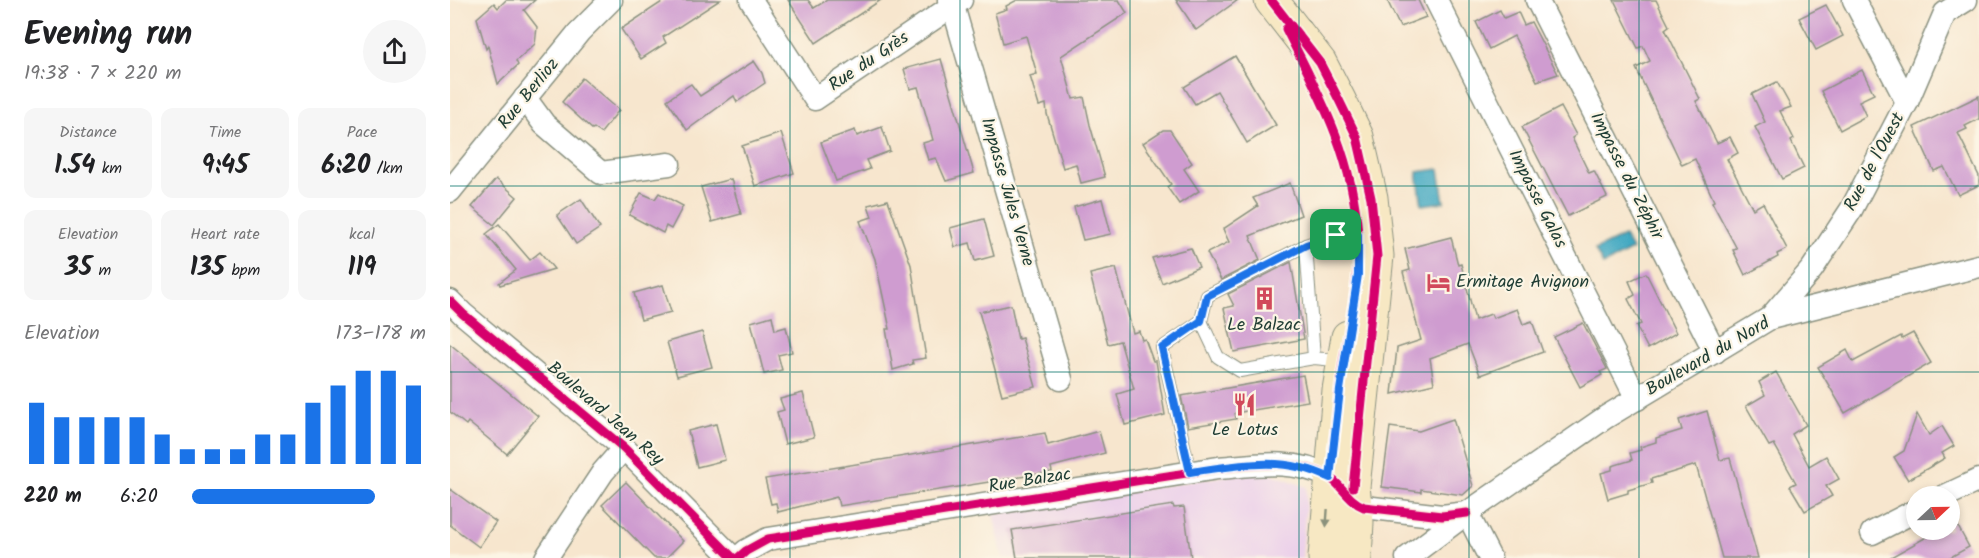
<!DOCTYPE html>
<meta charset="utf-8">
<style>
:root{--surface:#fff;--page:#f6f6f6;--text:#202124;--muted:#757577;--accent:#1a73e8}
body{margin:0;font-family:Kalam,sans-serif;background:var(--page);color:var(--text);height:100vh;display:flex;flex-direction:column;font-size:22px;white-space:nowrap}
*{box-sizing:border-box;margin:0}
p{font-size:20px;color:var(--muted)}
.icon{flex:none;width:33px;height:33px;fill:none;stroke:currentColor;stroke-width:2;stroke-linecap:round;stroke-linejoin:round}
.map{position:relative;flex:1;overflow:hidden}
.side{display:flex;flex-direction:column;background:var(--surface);width:450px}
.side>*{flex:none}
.needle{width:39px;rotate:68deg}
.tools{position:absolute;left:1456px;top:486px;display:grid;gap:12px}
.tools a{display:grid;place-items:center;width:54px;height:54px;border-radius:50%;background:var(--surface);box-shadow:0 3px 9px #0003;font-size:30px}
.pin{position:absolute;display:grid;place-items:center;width:51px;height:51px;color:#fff;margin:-26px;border-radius:12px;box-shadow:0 3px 9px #0006}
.round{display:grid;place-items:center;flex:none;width:63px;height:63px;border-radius:32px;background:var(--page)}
.head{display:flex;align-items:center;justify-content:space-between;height:102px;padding:0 24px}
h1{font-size:33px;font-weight:700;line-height:45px}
.figures{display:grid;grid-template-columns:repeat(3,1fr);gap:9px;height:102px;padding:6px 24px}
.figures div{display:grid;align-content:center;border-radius:12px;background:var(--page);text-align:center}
.figures b{font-size:26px;font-weight:700}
.figures small{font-size:16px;font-weight:400}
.figures p{font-size:16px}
.chart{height:168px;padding:12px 24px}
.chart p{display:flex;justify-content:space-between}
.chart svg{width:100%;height:108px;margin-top:6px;stroke:var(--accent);stroke-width:6}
ul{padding:0 24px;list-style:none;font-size:20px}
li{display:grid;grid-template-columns:96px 72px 1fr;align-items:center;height:45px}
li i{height:15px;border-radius:8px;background:var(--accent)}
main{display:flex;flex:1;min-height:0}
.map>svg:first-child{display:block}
.built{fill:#ecd1ea}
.water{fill:#42a9c2;stroke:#30737b;stroke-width:1.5}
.building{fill:#cf9cd0}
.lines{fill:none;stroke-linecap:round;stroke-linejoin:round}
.service-casing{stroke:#8b9281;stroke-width:14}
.minor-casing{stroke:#8b9281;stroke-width:25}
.secondary-casing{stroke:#8b9281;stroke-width:35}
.service{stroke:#fff;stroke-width:12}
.minor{stroke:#fff;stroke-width:22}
.secondary{stroke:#f7e8c3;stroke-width:33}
.cycleway-casing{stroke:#fcf5e5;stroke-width:13}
.cycleway{stroke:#d6006c;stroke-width:9}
.oneway{fill:#8b927c}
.route-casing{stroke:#fff;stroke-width:12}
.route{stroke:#1a73e8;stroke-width:8}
.grid{fill:none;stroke:#0f766e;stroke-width:1.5;stroke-opacity:0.55}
.labels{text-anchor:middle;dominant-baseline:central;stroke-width:4.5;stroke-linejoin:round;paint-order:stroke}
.street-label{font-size:18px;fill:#1f3d34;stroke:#fcf5e5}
.poi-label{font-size:18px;fill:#1f3d34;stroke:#fcf5e5}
</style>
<main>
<section class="side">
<div class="head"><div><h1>Evening run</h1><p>19:38 · 7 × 220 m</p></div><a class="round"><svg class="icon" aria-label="share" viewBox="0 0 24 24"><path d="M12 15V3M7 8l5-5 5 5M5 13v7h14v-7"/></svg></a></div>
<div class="figures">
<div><p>Distance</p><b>1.54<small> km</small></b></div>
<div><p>Time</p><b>9:45</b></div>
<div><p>Pace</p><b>6:20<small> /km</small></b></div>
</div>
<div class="figures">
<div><p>Elevation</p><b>35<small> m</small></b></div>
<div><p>Heart rate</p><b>135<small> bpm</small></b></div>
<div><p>kcal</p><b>119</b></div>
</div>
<div class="chart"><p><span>Elevation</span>173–178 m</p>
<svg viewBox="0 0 160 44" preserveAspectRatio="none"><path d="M5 44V19M15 44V25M25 44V25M35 44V25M45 44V25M55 44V32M65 44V38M75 44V38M85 44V38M95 44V32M105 44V32M115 44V19M125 44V12M135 44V6M145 44V6M155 44V12"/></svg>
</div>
<ul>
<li><b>220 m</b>6:20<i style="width:78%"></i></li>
</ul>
</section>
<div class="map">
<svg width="1529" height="558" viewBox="0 0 1529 558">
<rect width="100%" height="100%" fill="#fcf5e5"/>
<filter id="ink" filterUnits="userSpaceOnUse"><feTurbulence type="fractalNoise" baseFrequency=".0167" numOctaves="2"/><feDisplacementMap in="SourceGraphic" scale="12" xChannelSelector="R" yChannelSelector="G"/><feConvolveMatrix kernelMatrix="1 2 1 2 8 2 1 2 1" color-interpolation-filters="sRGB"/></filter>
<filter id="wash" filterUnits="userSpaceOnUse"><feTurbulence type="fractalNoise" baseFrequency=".008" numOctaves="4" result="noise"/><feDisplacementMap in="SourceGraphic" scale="24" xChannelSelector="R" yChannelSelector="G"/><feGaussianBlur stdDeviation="1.35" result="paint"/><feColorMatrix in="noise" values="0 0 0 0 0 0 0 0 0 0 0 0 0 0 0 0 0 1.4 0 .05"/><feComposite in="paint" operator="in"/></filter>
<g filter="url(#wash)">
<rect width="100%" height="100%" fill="#f7e6ce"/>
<polygon class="built" points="812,470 857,487 852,558 553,558 543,514"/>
<g class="water">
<polygon points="989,169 994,202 972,205 967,172"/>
<polygon points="1174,236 1182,250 1153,265 1145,250"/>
</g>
<g id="blocks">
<g class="building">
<polygon points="56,0 85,0 74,10 87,27 85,44 66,61 68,65 48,84 38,46 36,49 27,18 44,3 48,8"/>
<polygon points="215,0 270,0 213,37 216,43 191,59 171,29"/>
<polygon points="338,0 358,0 364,8 377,0 431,0 366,43"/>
<polygon points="567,0 669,0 677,13 611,56 623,99 634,97 640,125 655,177 631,183 626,164 613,168 597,114 596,104 589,106 580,76 587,74 576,36 553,43 545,13 557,9 556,6"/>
<polygon points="726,0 788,0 746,30"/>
<polygon points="937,0 968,0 976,17 950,27"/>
<polygon points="1164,0 1206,0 1219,26 1215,29 1250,99 1246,101 1267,143 1280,137 1288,153 1277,159 1303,209 1313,203 1337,249 1327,254 1328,257 1295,275 1283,250 1287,249 1262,202 1264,201 1245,159 1232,165 1186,68 1200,61 1193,46 1188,48"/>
<polygon points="1376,5 1393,36 1366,50 1349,18"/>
<polygon points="1050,10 1054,18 1068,12 1074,25 1081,22 1108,74 1087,81 1064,36 1039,49 1026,22"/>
<polygon points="785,56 826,125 797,143 767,91 745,104 734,87"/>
<polygon points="491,59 524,173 496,181 486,158 478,160 473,143 483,140 468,87 460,89 454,69"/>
<polygon points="304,61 312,73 315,83 287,102 284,96 237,130 217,100 241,84 250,96"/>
<polygon points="1412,70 1424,94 1409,101 1416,116 1390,130 1371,91"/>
<polygon points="132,78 169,110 151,133 144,128 142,129 112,102"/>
<polygon points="1327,82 1341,107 1330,111 1344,139 1341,141 1354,168 1332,179 1305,127 1315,122 1302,94"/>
<polygon points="1529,96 1529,119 1515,126 1517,129 1508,133 1529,176 1529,185 1508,195 1494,167 1484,171 1464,127"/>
<polygon points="1111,107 1126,135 1122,138 1139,173 1144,171 1157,197 1118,216 1072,127"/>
<polygon points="432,127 440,151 416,160 420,169 386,181 371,142 405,130 407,136"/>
<polygon points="713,130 720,130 742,163 734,169 749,191 729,204 717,187 721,184 693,143"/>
<polygon points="331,133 344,173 305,186 292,146"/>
<polygon points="46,179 67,197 44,225 22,207"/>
<polygon points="281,179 291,214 262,222 251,187"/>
<polygon points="840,183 851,215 800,236 810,260 771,280 757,253 779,242 773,229 808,206 803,198"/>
<polygon points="191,193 205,199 209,193 233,206 221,229 216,226 213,233 179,215"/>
<polygon points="131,199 150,228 126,244 107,215"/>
<polygon points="652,199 661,234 633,240 624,207"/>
<polygon points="438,200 461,265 476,358 462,360 463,364 443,370 436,329 440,329 425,259 410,221 422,217 418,205"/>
<polygon points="534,219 544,256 525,261 520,243 505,247 500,228"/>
<polygon points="49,224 80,260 90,252 104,269 50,285 49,283 66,270 36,234"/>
<polygon points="1001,237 1008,265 1011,264 1025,320 1041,314 1043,318 1067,309 1073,324 1082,321 1093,352 1030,375 1018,344 980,358 984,384 942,394 947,348 971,340 953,272 960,270 955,249"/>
<polygon points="741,248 749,267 712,283 702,258"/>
<polygon points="841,262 854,339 784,352 774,308 784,306 778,294"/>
<polygon points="666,268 683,333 689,331 692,340 695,339 703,361 706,361 715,415 675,425 667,394 684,389 670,341 658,344 640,274"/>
<polygon points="1196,273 1226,333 1198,349 1186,326 1191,324 1178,299 1185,295 1179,281"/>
<polygon points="213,285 221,312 191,320 184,293"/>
<polygon points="561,305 568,339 572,338 586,387 552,395 529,312"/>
<polygon points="322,316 325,330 336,327 342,352 328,355 332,370 314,374 301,322"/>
<polygon points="1133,323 1157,369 1150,372 1152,375 1130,387 1104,337"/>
<polygon points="252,332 262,367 227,376 217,342"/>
<polygon points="1463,333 1481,363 1395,413 1368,367 1397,350 1403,362 1451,336 1452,339"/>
<polygon points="0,344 88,416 57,454 18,422 16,425 0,412"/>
<polygon points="1326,372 1356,425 1342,434 1359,466 1376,456 1389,479 1376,486 1382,496 1355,511 1340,486 1346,483 1324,444 1319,446 1296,406 1315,395 1309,382"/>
<polygon points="853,375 858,401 785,413 786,419 738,427 731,396"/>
<polygon points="353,393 364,437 335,444 327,412 334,410 330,399"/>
<polygon points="1257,411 1270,460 1280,458 1308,558 1272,558 1246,465 1201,479 1202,483 1178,490 1178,493 1158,499 1151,473 1162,470 1162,466 1182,460 1180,453 1191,450 1190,447 1206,442 1206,438 1232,430 1229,420"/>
<polygon points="1467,414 1479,435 1492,426 1504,446 1492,453 1495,458 1458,480 1444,457 1454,451"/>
<polygon points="1003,419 1023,486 1013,495 971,489 971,492 932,487 940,427 969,431"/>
<polygon points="266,424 275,460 247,467 238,431"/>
<polygon points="649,431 655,453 601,467 602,472 389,506 387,497 328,512 326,503 321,504 315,479 595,433 598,445"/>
<polygon points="176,482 233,541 216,558 204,558 152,505"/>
<polygon points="0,489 46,522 29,547 0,525"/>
<polygon points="723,505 724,508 734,507 741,558 567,558 562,530"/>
<polygon points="1505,521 1519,547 1499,558 1439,558 1489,530 1500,530 1500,523"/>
</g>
</g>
</g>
<g filter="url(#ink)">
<use href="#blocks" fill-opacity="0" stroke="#8b9281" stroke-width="1.5"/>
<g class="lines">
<defs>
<g id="service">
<polyline points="856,245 886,235 925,236"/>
<polyline points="864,358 856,245 757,296 751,321 768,357 790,371 864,358 894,361"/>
<polyline points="740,473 712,348 751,321"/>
</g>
<g id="minor">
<polyline points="301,0 365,99 511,0"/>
<polyline points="499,0 503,6 611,379"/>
<polyline points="986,0 1187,399"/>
<polyline points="1087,0 1265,352"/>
<polyline points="1404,0 1457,102"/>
<polyline points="75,98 94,124 151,173 219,164"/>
<polyline points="0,191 129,32 161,0"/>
<polyline points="0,301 13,314 174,448 283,558"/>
<polyline points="1320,318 1362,269 1401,210 1457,102 1495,13 1516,0"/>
<polyline points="1495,496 1529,480"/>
<polyline points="1017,513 1040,558"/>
<polyline points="1422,533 1467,510"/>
<polyline points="96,558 153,472 174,448"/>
<path d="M288 558 296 551 318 539 768 468C805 465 845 458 879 477 893 486 897 500 914 507L992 516 1017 513"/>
<polyline points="957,558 1017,513 1156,417 1320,318 1529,266"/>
</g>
<g id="secondary">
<polyline points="821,0 870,63 889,100 907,137 921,198 927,256 903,487 907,522 905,558"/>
<polyline points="875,558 889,390 898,337"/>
</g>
</defs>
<use href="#service" class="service-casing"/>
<use href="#minor" class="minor-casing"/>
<use href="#secondary" class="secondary-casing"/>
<use href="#service" class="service"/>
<use href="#minor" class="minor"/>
<use href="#secondary" class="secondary"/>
<defs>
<g id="cycleway">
<polyline points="821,0 870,63 889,100 907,137 921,198 927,256 903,487"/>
<path d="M836 29C871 98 903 156 908 235 910 277 901 318 894 358 889 388 887 419 883 449"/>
<polyline points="0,301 13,314 174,448 283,558"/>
<path d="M288 558 296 551 318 539 768 468C805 465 845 458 879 477 893 486 897 500 914 507L992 516 1017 513"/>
</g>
</defs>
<use href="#cycleway" class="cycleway-casing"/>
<use href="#cycleway" class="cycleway"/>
</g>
<defs><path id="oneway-solid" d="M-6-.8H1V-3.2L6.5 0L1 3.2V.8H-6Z" transform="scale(1.5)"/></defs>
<use class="oneway" href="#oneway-solid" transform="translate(877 518) rotate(94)"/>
</g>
<g class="lines" filter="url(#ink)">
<defs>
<path id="route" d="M886 235H908V275L890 390 880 478C834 455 789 465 740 472L712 348 751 321 757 296 856 245Z"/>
</defs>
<use href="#route" class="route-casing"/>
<use href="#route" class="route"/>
</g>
<path class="grid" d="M170 0V558M340 0V558M510 0V558M680 0V558M849 0V558M1019 0V558M1189 0V558M1359 0V558M0 186H1529M0 372H1529"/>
<defs>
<symbol id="hotel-bare" viewBox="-9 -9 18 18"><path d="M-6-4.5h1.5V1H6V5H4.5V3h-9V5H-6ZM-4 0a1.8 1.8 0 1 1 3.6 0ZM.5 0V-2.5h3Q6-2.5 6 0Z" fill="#d1495b" stroke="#fcf5e5" stroke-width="2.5" paint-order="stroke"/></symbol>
<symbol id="building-bare" viewBox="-9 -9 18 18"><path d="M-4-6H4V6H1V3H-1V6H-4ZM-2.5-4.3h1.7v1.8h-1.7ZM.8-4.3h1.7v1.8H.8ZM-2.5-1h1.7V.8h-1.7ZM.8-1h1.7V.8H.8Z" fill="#d1495b" stroke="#fcf5e5" stroke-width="2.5" paint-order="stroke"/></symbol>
<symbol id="restaurant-bare" viewBox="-9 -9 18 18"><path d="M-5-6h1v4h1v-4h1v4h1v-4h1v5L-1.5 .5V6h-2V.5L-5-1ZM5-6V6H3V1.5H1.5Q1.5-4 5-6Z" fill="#d1495b" stroke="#fcf5e5" stroke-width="2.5" paint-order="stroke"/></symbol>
</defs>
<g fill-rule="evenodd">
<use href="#hotel-bare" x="972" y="266" width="33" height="33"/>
<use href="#building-bare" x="798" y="282" width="33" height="33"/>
<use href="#restaurant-bare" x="778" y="388" width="33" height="33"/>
</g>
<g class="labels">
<g class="street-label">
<text transform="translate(419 62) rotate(-34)">Rue du Grès</text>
<text transform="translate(79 94) rotate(-51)">Rue Berlioz</text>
<text transform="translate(1425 162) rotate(-62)">Rue de l'Ouest</text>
<text transform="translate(1176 176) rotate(63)">Impasse du Zéphir</text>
<text transform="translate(557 192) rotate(74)">Impasse Jules Verne</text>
<text transform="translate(1087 199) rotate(63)">Impasse Galas</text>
<text transform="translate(1258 357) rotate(-30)">Boulevard du Nord</text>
<text transform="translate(155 414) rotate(41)">Boulevard Jean Rey</text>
<text transform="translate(580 481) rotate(-9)">Rue Balzac</text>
</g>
<g class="poi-label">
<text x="1006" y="282" text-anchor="start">Ermitage Avignon</text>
<text x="814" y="325">Le Balzac</text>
<text x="795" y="430">Le Lotus</text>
</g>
</g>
</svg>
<div class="tools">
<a><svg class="needle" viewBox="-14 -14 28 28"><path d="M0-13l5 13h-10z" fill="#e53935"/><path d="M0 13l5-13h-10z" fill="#757577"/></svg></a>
</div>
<div class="pin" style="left:886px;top:235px;background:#1e9e55"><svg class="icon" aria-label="arrive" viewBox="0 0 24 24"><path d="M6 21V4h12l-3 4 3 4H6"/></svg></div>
</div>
</main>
